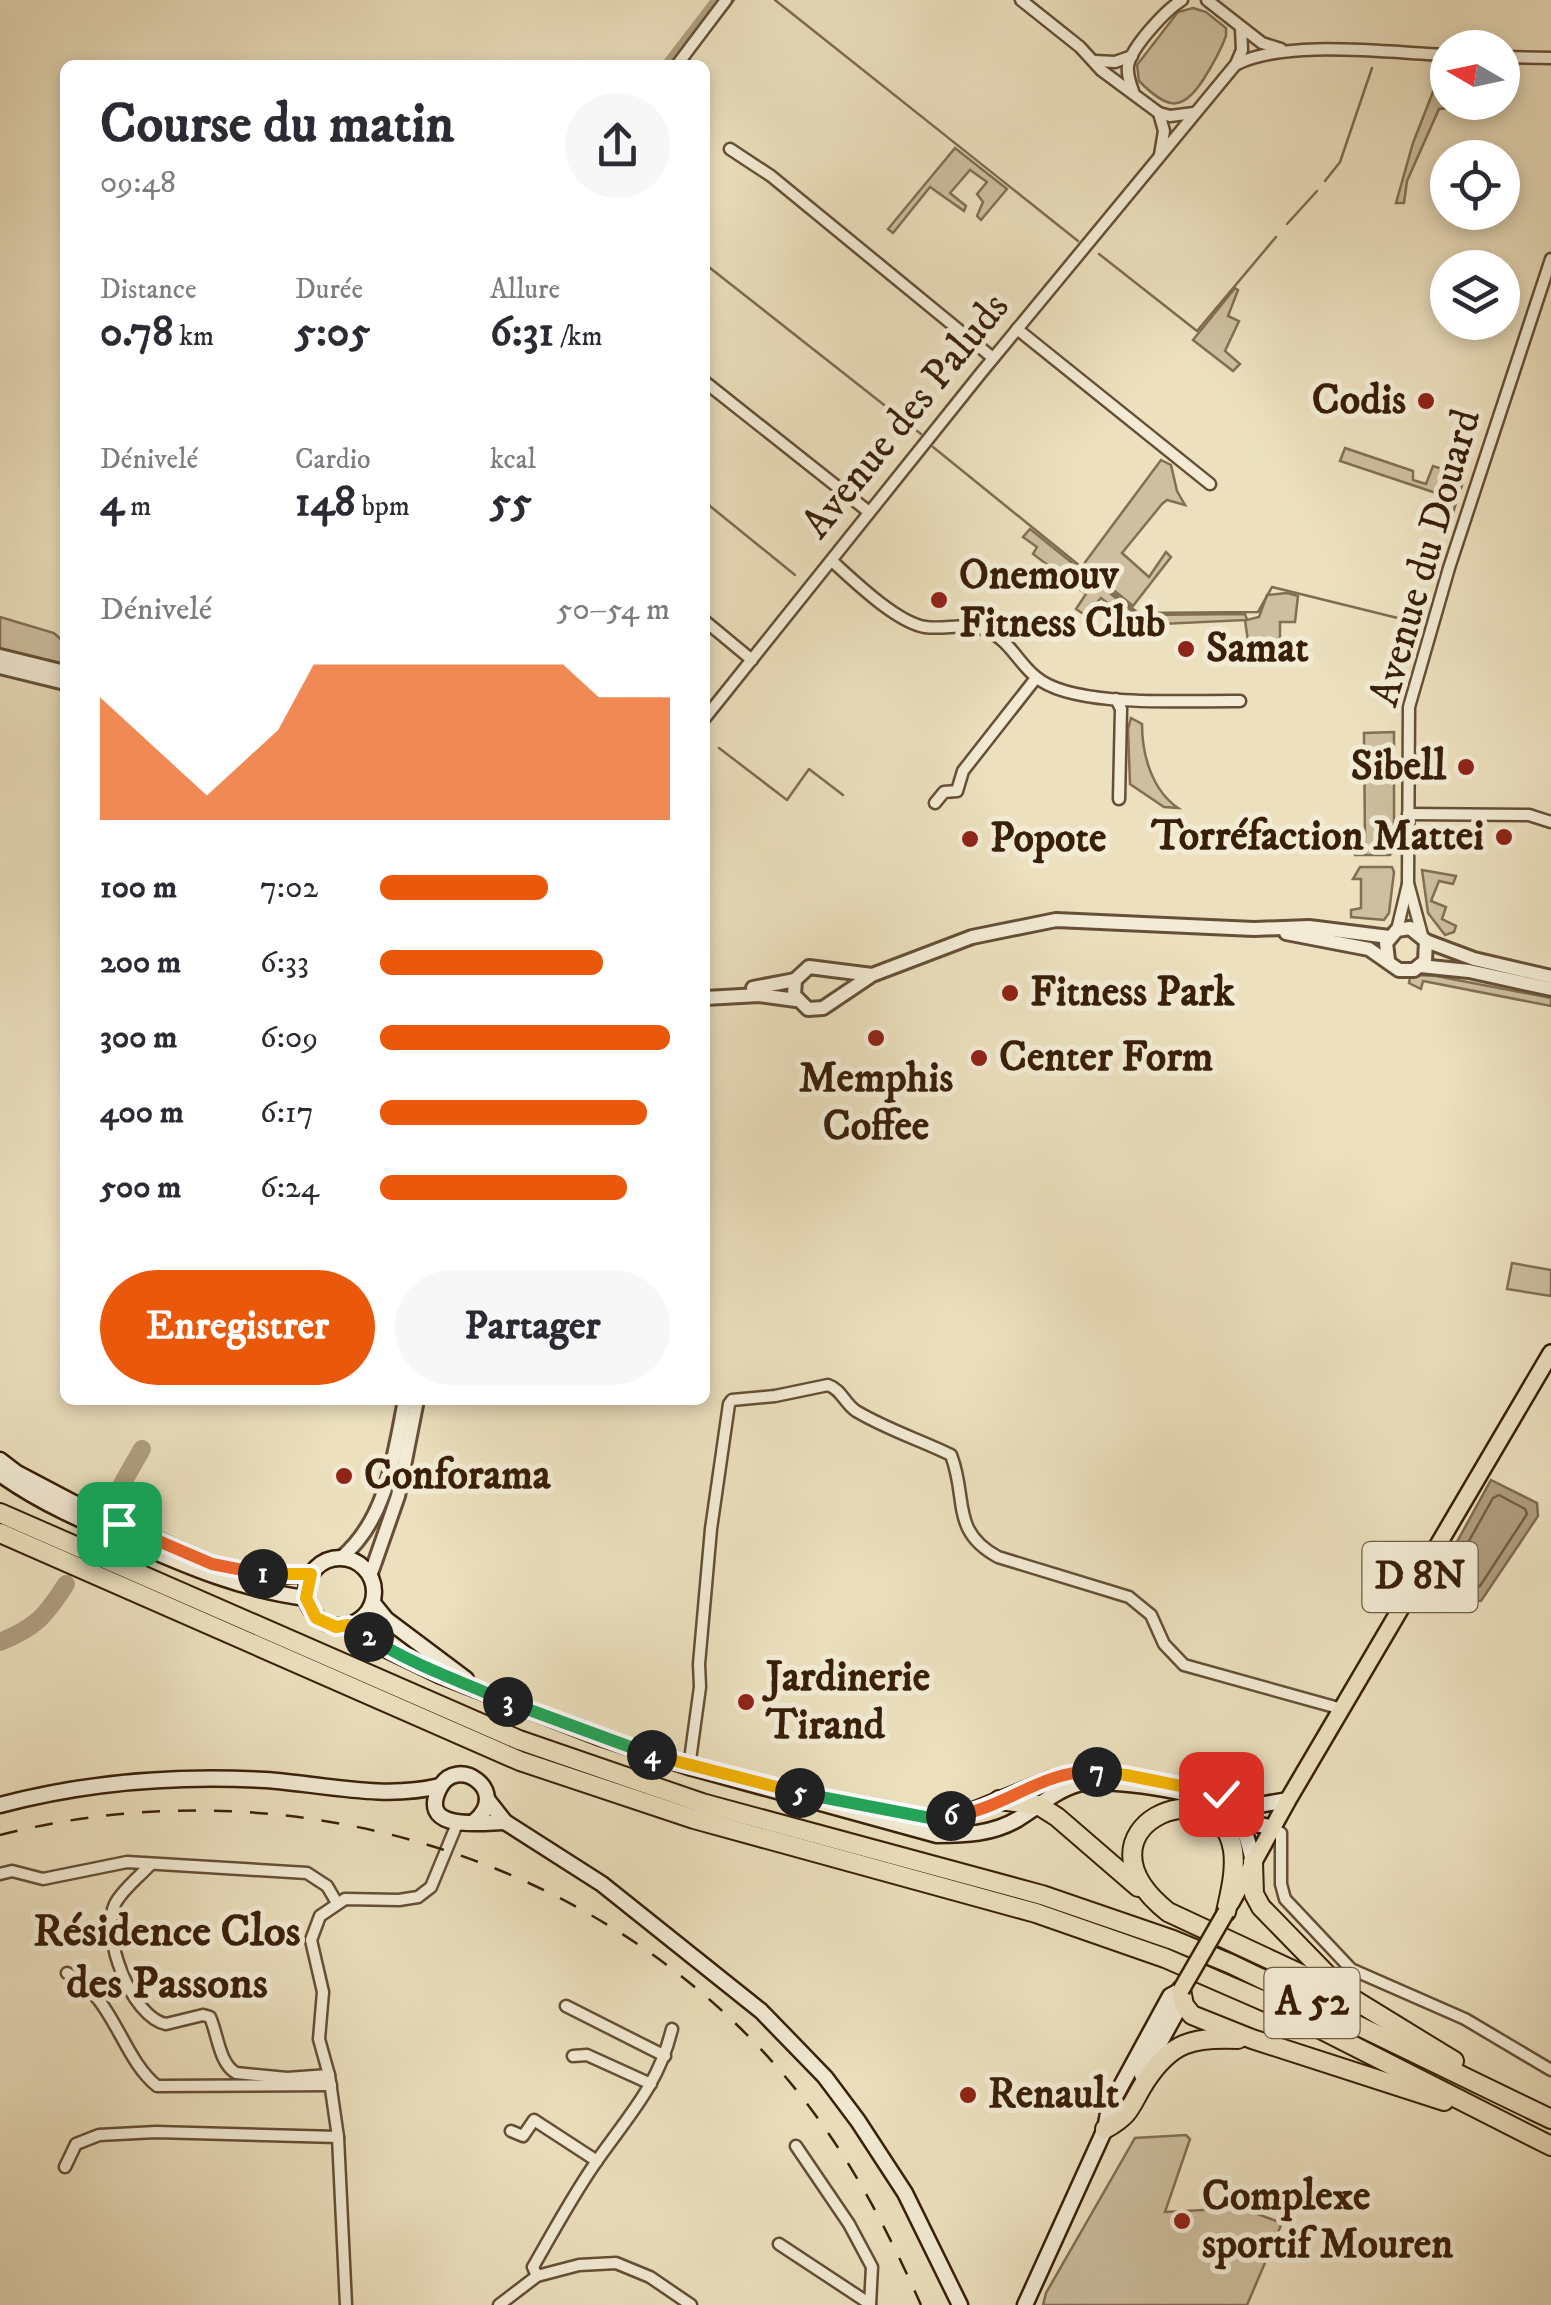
<!DOCTYPE html>
<html lang="fr">
<meta charset="utf-8">
<style>
:root{--surface:#fff;--page:#f7f7f7;--text:#2b2b33;--muted:#7c7c81;--accent:#ea580c}
body{margin:0;font-family:"IM FELL DW Pica",serif;background:var(--page);color:var(--text);height:100vh;display:flex;flex-direction:column;font-size:38px;white-space:nowrap}
*{box-sizing:border-box;margin:0}
p{font-size:32px;color:var(--muted)}
.icon{flex:none;width:55px;height:55px;fill:none;stroke:currentColor;stroke-width:2;stroke-linecap:round;stroke-linejoin:round}
.map{position:relative;flex:1;overflow:hidden}
.sheet{position:absolute;left:60px;top:60px;width:650px;height:1345px;display:flex;flex-direction:column;background:var(--surface);border-radius:15px;box-shadow:0 5px 15px #0003}
.sheet>*{flex:none}
.needle{width:65px;rotate:279deg}
.tools{position:absolute;left:1430px;top:30px;display:grid;gap:20px}
.tools a{display:grid;place-items:center;width:90px;height:90px;border-radius:50%;background:var(--surface);box-shadow:0 5px 15px #0003;font-size:50px}
.pin{position:absolute;display:grid;place-items:center;width:85px;height:85px;color:#fff;margin:-42px;border-radius:20px;box-shadow:0 5px 15px #0006}
.km{position:absolute;width:50px;height:50px;margin:-25px;border-radius:50%;background:#222;color:#fff;font-size:28px;line-height:50px;text-align:center}
.round{display:grid;place-items:center;flex:none;width:105px;height:105px;border-radius:52px;background:var(--page)}
.summary{display:flex;align-items:center;justify-content:space-between;height:170px;padding:0 40px}
h1{font-size:55px;font-weight:700;line-height:75px}
.stats{display:grid;grid-template-columns:repeat(3,1fr);gap:15px;height:170px;padding:10px 40px}
.stats div{display:grid;align-content:center}
.stats b{font-size:42px;font-weight:700}
.stats small{font-size:28px;font-weight:400}
.stats p{font-size:28px}
.chart{height:280px;padding:20px 40px}
.chart p{display:flex;justify-content:space-between}
.chart svg{width:100%;height:180px;margin-top:10px;fill:var(--accent);opacity:.7}
.primary-button{display:flex;gap:20px;margin-top:auto;padding:20px 40px}
.primary-button a{flex:1;height:115px;border-radius:60px;background:var(--accent);color:#fff;font-size:40px;font-weight:700;line-height:115px;text-align:center}
.primary-button a+a{background:var(--page);color:var(--text)}
ul{padding:0 40px;list-style:none;font-size:32px}
li{display:grid;grid-template-columns:160px 120px 1fr;align-items:center;height:75px}
li i{height:25px;border-radius:12px;background:var(--accent)}
.map>svg:first-child{display:block}
.green{fill:#cdbf9f;stroke:#826f54;stroke-width:2.5}
.water{fill:#af9e80;stroke:#7f6b50;stroke-width:2.5}
.lines{fill:none;stroke-linecap:round;stroke-linejoin:round}
.shore{stroke:#745e44;stroke-width:2.5}
.stream{stroke:#7f6b50;stroke-width:2.5}
.canal{stroke:#af9e80;stroke-width:11}
.river{stroke:#af9e80;stroke-width:18}
.minor-casing{stroke:#654f36;stroke-width:15}
.tertiary-casing{stroke:#654f36;stroke-width:18}
.secondary-casing{stroke:#381f08;stroke-width:19}
.primary-casing{stroke:#381f08;stroke-width:20}
.motorway-casing{stroke:#381f08;stroke-width:22}
.minor{stroke:#f3ebd5;stroke-width:10}
.tertiary{stroke:#f3ebd5;stroke-width:12}
.secondary{stroke:#f3ebd5;stroke-width:14}
.primary{stroke:#ece0be;stroke-width:15}
.motorway{stroke:#ece0be;stroke-width:18}
.rail{stroke:#381f08;stroke-width:2.5;stroke-dasharray:18 18;stroke-linecap:butt}
.primary-bridge-casing{stroke:#381f08;stroke-width:20;stroke-linecap:butt}
.primary-bridge{stroke:#ece0be;stroke-width:15}
.split-1-casing{stroke:#fff;stroke-width:20}
.split-2-casing{stroke:#fff;stroke-width:20}
.split-3-casing{stroke:#fff;stroke-width:20}
.split-4-casing{stroke:#fff;stroke-width:20}
.split-5-casing{stroke:#fff;stroke-width:20}
.split-6-casing{stroke:#fff;stroke-width:20}
.split-7-casing{stroke:#fff;stroke-width:20}
.split-8-casing{stroke:#fff;stroke-width:20}
.split-1{stroke:#f0652b;stroke-width:12}
.split-2{stroke:#f5b400;stroke-width:12}
.split-3{stroke:#22a559;stroke-width:12}
.split-4{stroke:#22a559;stroke-width:12}
.split-5{stroke:#f5b400;stroke-width:12}
.split-6{stroke:#22a559;stroke-width:12}
.split-7{stroke:#f0652b;stroke-width:12}
.split-8{stroke:#f5b400;stroke-width:12}
.poi-dot{fill:#8f2418;stroke:#f3ebd5;stroke-width:4}
.labels{text-anchor:middle;dominant-baseline:central;stroke-width:10;stroke-linejoin:round;paint-order:stroke}
.shield{fill:#f3ebd5;stroke:#705c46;stroke-width:2.5}
.shield-label{font-size:40px;font-weight:bold;fill:#381f08}
.poi-label{font-size:42px;font-weight:bold;fill:#381f08;stroke:#f3ebd5;text-anchor:start}
.street-label{font-size:42px;fill:#381f08;stroke:#f3ebd5}
.neighbourhood-label{font-size:45px;font-weight:bold;fill:#381f08;stroke:#f3ebd5}
</style>
<div class="map">
<svg width="1551" height="2305" viewBox="0 0 1551 2305">
<rect width="100%" height="100%" fill="#ece0be"/>
<filter id="stains"><feTurbulence type="fractalNoise" baseFrequency=".002" numOctaves="4"/><feColorMatrix values="0 0 0 0 .2 0 0 0 0 .09 0 0 0 0 .02 0 0 0 .5 -.17"/></filter>
<radialGradient id="worn" r=".72"><stop offset=".6" stop-color="#630" stop-opacity="0"/><stop offset="1" stop-color="#630" stop-opacity=".3"/></radialGradient>
<g class="green">
<path d="M1193 8 1206 12 1226 28V36C1220 52 1212 66 1203 80 1181 114 1166 108 1139 81L1137 65 1178 12Z"/>
<polygon points="1442,69 1447,71 1448,102 1474,103 1471,106 1439,109 1407,181 1404,203 1396,203 1413,143"/>
<polygon points="955,148 1007,189 981,220 977,216 983,202 977,194 987,182 970,170 950,193 966,206 964,211 930,187 893,233 888,229"/>
<polygon points="1235,288 1238,290 1228,316 1239,321 1225,351 1240,364 1233,371 1193,340"/>
<polygon points="1345,448 1413,471 1413,480 1426,484 1433,466 1465,476 1457,500 1447,498 1456,503 1447,533 1441,532 1444,516 1438,511 1439,494 1340,461"/>
<polygon points="1161,460 1171,465 1177,491 1185,505 1167,500 1162,504 1122,553 1149,577 1166,552 1171,557 1133,606 1083,565"/>
<polygon points="1030,529 1132,611 1126,618 1101,598 1085,615 1076,609 1086,594 1033,554 1037,547 1023,537"/>
<polygon points="1287,593 1298,596 1295,622 1280,622 1280,648 1249,648 1245,620 1141,625 1141,615 1245,614 1247,620 1259,617 1267,595"/>
<polygon points="0,617 54,633 65,643 63,663 51,666 0,655"/>
<path d="M1131 718 1142 724C1142 755 1152 790 1178 808L1164 807 1130 784 1128 729Z"/>
<polygon points="1394,732 1394,847 1390,855 1355,855 1354,850 1365,842 1364,733"/>
<polygon points="1360,867 1392,867 1394,872 1389,913 1384,920 1351,917 1351,910 1361,908 1361,879 1353,879"/>
<polygon points="1422,870 1456,876 1453,884 1439,881 1431,901 1446,907 1442,919 1456,926 1454,932 1445,935 1428,913"/>
<polygon points="1418,975 1436,976 1551,998 1551,1006 1423,981 1421,989 1409,983 1410,978"/>
<polygon points="1512,1263 1551,1270 1551,1296 1507,1289"/>
<polygon points="1186,2135 1190,2139 1165,2212 1241,2208 1282,2223 1247,2305 1043,2305 1046,2293 1135,2138"/>
</g>
<polygon class="water" points="1491,1480 1537,1503 1538,1516 1481,1601 1471,1600 1436,1580"/>
<g class="lines">
<polygon class="shore" points="1499,1495 1525,1509 1527,1514 1480,1586 1473,1590 1453,1578 1451,1573 1493,1498"/>
<g class="stream">
<polyline points="775,0 1078,241"/>
<polyline points="683,65 734,0"/>
<polyline points="1325,181 1340,162 1372,68"/>
<polyline points="1287,224 1317,191"/>
<polyline points="1099,254 1197,331 1276,237"/>
<polyline points="705,264 921,434"/>
<polyline points="933,447 1138,613 1258,612 1272,587 1418,623"/>
<polyline points="705,502 795,575"/>
<polyline points="719,748 787,800 809,769 843,795"/>
</g>
<polyline class="canal" points="667,65 717,0"/>
<g class="river">
<polyline points="109,1507 142,1449"/>
<path d="M0 1642C36 1627 45 1617 66 1584"/>
</g>
<defs>
<g id="minor">
<polyline points="1021,0 1080,47 1101,70 1159,113 1170,116 1194,113"/>
<polyline points="1207,0 1262,43 1281,49"/>
<polyline points="1502,57 1551,58"/>
<polyline points="1095,61 1115,62 1132,56"/>
<path d="M1237 64C1287 39 1390 53 1448 55"/>
<polyline points="677,65 726,0"/>
<path d="M1133 91C1130 83 1127 75 1128 66 1131 47 1166 10 1182 0"/>
<polyline points="1159,113 1164,131 1160,155"/>
<polyline points="730,149 771,176 993,358"/>
<polyline points="1017,329 1210,484"/>
<polyline points="705,382 869,512"/>
<path d="M832 561C854 581 896 622 925 627 945 630 967 622 986 630 1010 640 1018 663 1036 677 1073 709 1191 700 1240 701"/>
<polyline points="705,621 752,660"/>
<polyline points="1116,699 1121,709 1119,799"/>
<polyline points="705,718 981,373 1236,64 1242,50 1241,28"/>
<polyline points="935,803 944,792 957,791 963,771 1036,678"/>
<polyline points="1408,814 1529,815 1551,822"/>
<polyline points="1397,930 1408,884"/>
<polyline points="1422,935 1408,883 1409,707 1449,568 1551,259"/>
<path d="M689 1767 700 1687 699 1664 711 1529 729 1404 732 1400 775 1396 828 1385C842 1390 844 1403 856 1411 886 1429 920 1440 951 1455 968 1499 950 1531 998 1557L1129 1597 1151 1615 1164 1644 1184 1665 1342 1709"/>
<polyline points="1273,1828 1281,1833 1281,1884 1285,1899 1351,1969 1465,2019 1551,2070"/>
<path d="M151 1864C140 1876 122 1890 115 1904 100 1935 132 2018 166 2024L203 2015 210 2017C218 2035 219 2063 236 2073L287 2078 329 2075"/>
<polyline points="0,1874 12,1871 43,1879 127,1862 307,1873 327,1886 337,1903"/>
<path d="M67 1973C114 1996 121 2057 157 2086L331 2085"/>
<polyline points="566,2006 665,2056"/>
<polyline points="573,2056 587,2055 651,2084"/>
<polyline points="511,2131 523,2136 534,2120 597,2161"/>
<polyline points="796,2146 849,2224 872,2267 870,2305"/>
<polyline points="65,2167 76,2144 99,2135 156,2132 338,2137"/>
<polyline points="779,2244 870,2304"/>
<path d="M537 2276 533 2267C553 2232 572 2197 594 2165 627 2117 658 2087 672 2029"/>
<polyline points="346,2305 338,2137 329,2075 319,2039 323,1992 311,1940 320,1916 345,1899 399,1900 418,1897 431,1887 457,1824"/>
<polyline points="499,2305 537,2276 579,2265 616,2263 650,2277 691,2305"/>
</g>
<g id="tertiary">
<polyline points="0,656 65,672"/>
<polyline points="0,667 65,683"/>
<polyline points="1286,933 1369,949 1399,970 1414,970 1425,961 1426,941 1410,928 1397,930 1386,943 1388,960"/>
<polyline points="1426,941 1474,959 1551,977"/>
<polyline points="1420,966 1469,971 1551,989"/>
<polyline points="872,975 809,967 795,980 794,995 808,1009 823,1008 872,975 972,937 1056,920 1254,929 1309,927 1389,937"/>
<polyline points="753,988 795,980"/>
<polyline points="705,998 759,995 796,1000"/>
<path d="M341 1558C387 1519 394 1456 405 1400"/>
<polyline points="370,1576 398,1496 417,1400"/>
</g>
<g id="secondary">
<polyline points="0,1460 17,1473 72,1502 212,1564 275,1576 311,1574"/>
<path d="M0 1474C40 1503 85 1522 130 1541 189 1567 243 1590 306 1598"/>
<circle cx="340" cy="1592" r="34"/>
<polyline points="373,1603 386,1619 466,1679"/>
<path d="M348 1625 389 1651 441 1676 598 1737 689 1767 937 1835C965 1835 993 1834 1018 1819 1038 1807 1056 1790 1078 1784 1105 1777 1205 1792 1227 1808 1244 1821 1249 1843 1253 1862"/>
<polyline points="1206,1791 1259,1805 1288,1800"/>
<polyline points="487,1799 505,1822 602,1884 761,2011 825,2077 858,2121 905,2193 960,2305"/>
<polyline points="857,1804 929,1818 961,1815 1050,1779 1082,1771 1111,1774"/>
<path d="M0 1805C87 1782 175 1775 265 1780 324 1784 382 1800 440 1786"/>
<polyline points="1239,1820 1273,1828"/>
<path d="M475 1821C511 1791 456 1753 439 1789 418 1833 484 1822 505 1822"/>
<polyline points="1142,2075 1180,2006 1181,1997"/>
<polyline points="1025,2305 1105,2129 1109,2108 1170,1996 1181,1990"/>
</g>
<polyline id="primary" points="1231,1903 1288,1800 1551,1353"/>
<g id="motorway">
<polyline points="0,1513 519,1740 702,1803 1042,1895 1173,1940 1231,1964 1551,2119"/>
<polyline points="0,1533 520,1761 694,1819 1036,1913 1165,1958 1273,2005 1551,2146"/>
<polyline points="999,1800 1038,1805 1057,1817 1138,1887"/>
<polyline points="1253,1862 1254,1894 1261,1907 1340,1988"/>
<path d="M1226 1912C1230 1893 1236 1871 1233 1850 1218 1762 1064 1829 1168 1912L1348 1996 1454 2061"/>
<polyline points="1181,1990 1184,2005 1192,2015 1252,2039 1444,2101"/>
<path d="M1105 2129C1133 2113 1129 2107 1145 2082 1171 2042 1192 2037 1238 2039"/>
</g>
</defs>
<use href="#minor" class="minor-casing"/>
<use href="#tertiary" class="tertiary-casing"/>
<use href="#secondary" class="secondary-casing"/>
<use href="#primary" class="primary-casing"/>
<use href="#motorway" class="motorway-casing"/>
<use href="#minor" class="minor"/>
<use href="#tertiary" class="tertiary"/>
<use href="#secondary" class="secondary"/>
<use href="#primary" class="primary"/>
<use href="#motorway" class="motorway"/>
<path class="rail" d="M0 1835C300 1758 636 1865 819 2120 861 2178 892 2240 921 2305"/>
<defs>
<polyline id="primary-bridge" points="1181,1990 1226,1912"/>
</defs>
<use href="#primary-bridge" class="primary-bridge-casing"/>
<use href="#primary-bridge" class="primary-bridge"/>
</g>
<g class="lines">
<defs>
<polyline id="split-1" points="119,1524 212,1564 263,1574"/>
<polyline id="split-2" points="263,1574 311,1574 306,1598 316,1618 336,1627 348,1625 369,1637"/>
<path id="split-3" d="M369 1637C413 1665 460 1681 508 1702"/>
<polyline id="split-4" points="508,1702 652,1755"/>
<polyline id="split-5" points="652,1755 800,1793"/>
<polyline id="split-6" points="800,1793 930,1818 951,1816"/>
<path id="split-7" d="M951 1816C1002 1811 1044 1768 1097 1772"/>
<polyline id="split-8" points="1097,1772 1126,1775 1221,1794"/>
</defs>
<use href="#split-1" class="split-1-casing"/>
<use href="#split-2" class="split-2-casing"/>
<use href="#split-3" class="split-3-casing"/>
<use href="#split-4" class="split-4-casing"/>
<use href="#split-5" class="split-5-casing"/>
<use href="#split-6" class="split-6-casing"/>
<use href="#split-7" class="split-7-casing"/>
<use href="#split-8" class="split-8-casing"/>
<use href="#split-1" class="split-1"/>
<use href="#split-2" class="split-2"/>
<use href="#split-3" class="split-3"/>
<use href="#split-4" class="split-4"/>
<use href="#split-5" class="split-5"/>
<use href="#split-6" class="split-6"/>
<use href="#split-7" class="split-7"/>
<use href="#split-8" class="split-8"/>
</g>
<g class="poi-dot">
<circle cx="1426" cy="401" r="10"/>
<circle cx="939" cy="600" r="10"/>
<circle cx="1186" cy="649" r="10"/>
<circle cx="1466" cy="767" r="10"/>
<circle cx="1504" cy="837" r="10"/>
<circle cx="970" cy="839" r="10"/>
<circle cx="1010" cy="993" r="10"/>
<circle cx="876" cy="1038" r="10"/>
<circle cx="979" cy="1058" r="10"/>
<circle cx="344" cy="1476" r="10"/>
<circle cx="746" cy="1702" r="10"/>
<circle cx="968" cy="2095" r="10"/>
<circle cx="1182" cy="2221" r="10"/>
</g>
<g class="labels">
<g class="shield">
<rect x="1362.5" y="1542" width="115" height="70" rx="8"/>
<rect x="1264.5" y="1968" width="95" height="70" rx="8"/>
</g>
<g class="shield-label">
<text x="1420" y="1577">D 8N</text>
<text x="1312" y="2003">A 52</text>
</g>
<g class="poi-label">
<text x="1406" y="401" text-anchor="end">Codis</text>
<text x="959" y="576">Onemouv<tspan x="959" dy="48">Fitness Club</tspan></text>
<text x="1206" y="649">Samat</text>
<text x="1446" y="767" text-anchor="end">Sibell</text>
<text x="1484" y="837" text-anchor="end">Torréfaction Mattei</text>
<text x="990" y="839">Popote</text>
<text x="1030" y="993">Fitness Park</text>
<text x="999" y="1058">Center Form</text>
<text x="876" y="1079" text-anchor="middle">Memphis<tspan x="876" dy="48">Coffee</tspan></text>
<text x="364" y="1476">Conforama</text>
<text x="766" y="1678">Jardinerie<tspan x="766" dy="48">Tirand</tspan></text>
<text x="988" y="2095">Renault</text>
<text x="1202" y="2197">Complexe<tspan x="1202" dy="48">sportif Mouren</tspan></text>
</g>
<g class="street-label">
<text transform="translate(906 416) rotate(-51)">Avenue des Paluds</text>
<text transform="translate(1426 558) rotate(-74)">Avenue du Douard</text>
</g>
<g class="neighbourhood-label">
<text x="167" y="1932">Résidence Clos<tspan x="167" dy="52">des Passons</tspan></text>
</g>
</g>
<rect width="100%" height="100%" filter="url(#stains)"/>
<rect width="100%" height="100%" fill="url(#worn)"/>
</svg>
<div class="tools">
<a><svg class="needle" viewBox="-14 -14 28 28"><path d="M0-13l5 13h-10z" fill="#e53935"/><path d="M0 13l5-13h-10z" fill="#7c7c81"/></svg></a>
<a><svg class="icon" aria-label="locate" viewBox="0 0 24 24"><circle cx="12" cy="12" r="6"/><path d="M12 2v4M12 18v4M2 12h4M18 12h4"/></svg></a>
<a><svg class="icon" aria-label="layers" viewBox="0 0 24 24"><path d="M12 4l9 5-9 5-9-5zM3 14l9 5 9-5"/></svg></a>
</div>
<div class="pin" style="left:119px;top:1524px;background:#1e9e55"><svg class="icon" aria-label="arrive" viewBox="0 0 24 24"><path d="M6 21V4h12l-3 4 3 4H6"/></svg></div>
<div class="pin" style="left:1221px;top:1794px;background:#d93025"><svg class="icon" aria-label="check" viewBox="0 0 24 24"><path d="M5 12l5 5 9-10"/></svg></div>
<b class="km" style="left:263px;top:1574px">1</b>
<b class="km" style="left:369px;top:1637px">2</b>
<b class="km" style="left:508px;top:1702px">3</b>
<b class="km" style="left:652px;top:1755px">4</b>
<b class="km" style="left:800px;top:1793px">5</b>
<b class="km" style="left:951px;top:1816px">6</b>
<b class="km" style="left:1097px;top:1772px">7</b>
<section class="sheet">
<div class="summary"><div><h1>Course du matin</h1><p>09:48</p></div><a class="round"><svg class="icon" aria-label="share" viewBox="0 0 24 24"><path d="M12 15V3M7 8l5-5 5 5M5 13v7h14v-7"/></svg></a></div>
<div class="stats">
<div><p>Distance</p><b>0.78<small> km</small></b></div>
<div><p>Durée</p><b>5:05</b></div>
<div><p>Allure</p><b>6:31<small> /km</small></b></div>
</div>
<div class="stats">
<div><p>Dénivelé</p><b>4<small> m</small></b></div>
<div><p>Cardio</p><b>148<small> bpm</small></b></div>
<div><p>kcal</p><b>55</b></div>
</div>
<div class="chart"><p><span>Dénivelé</span>50–54 m</p>
<svg viewBox="0 0 160 44" preserveAspectRatio="none"><path d="M0 44V14L10 22L20 30L30 38L40 30L50 22L60 6L70 6L80 6L90 6L100 6L110 6L120 6L130 6L140 14L150 14L160 14V44z"/></svg>
</div>
<ul>
<li><b>100 m</b>7:02<i style="width:58%"></i></li>
<li><b>200 m</b>6:33<i style="width:77%"></i></li>
<li><b>300 m</b>6:09<i style="width:100%"></i></li>
<li><b>400 m</b>6:17<i style="width:92%"></i></li>
<li><b>500 m</b>6:24<i style="width:85%"></i></li>
</ul>
<div class="primary-button"><a>Enregistrer</a><a>Partager</a></div>
</section>
</div>
